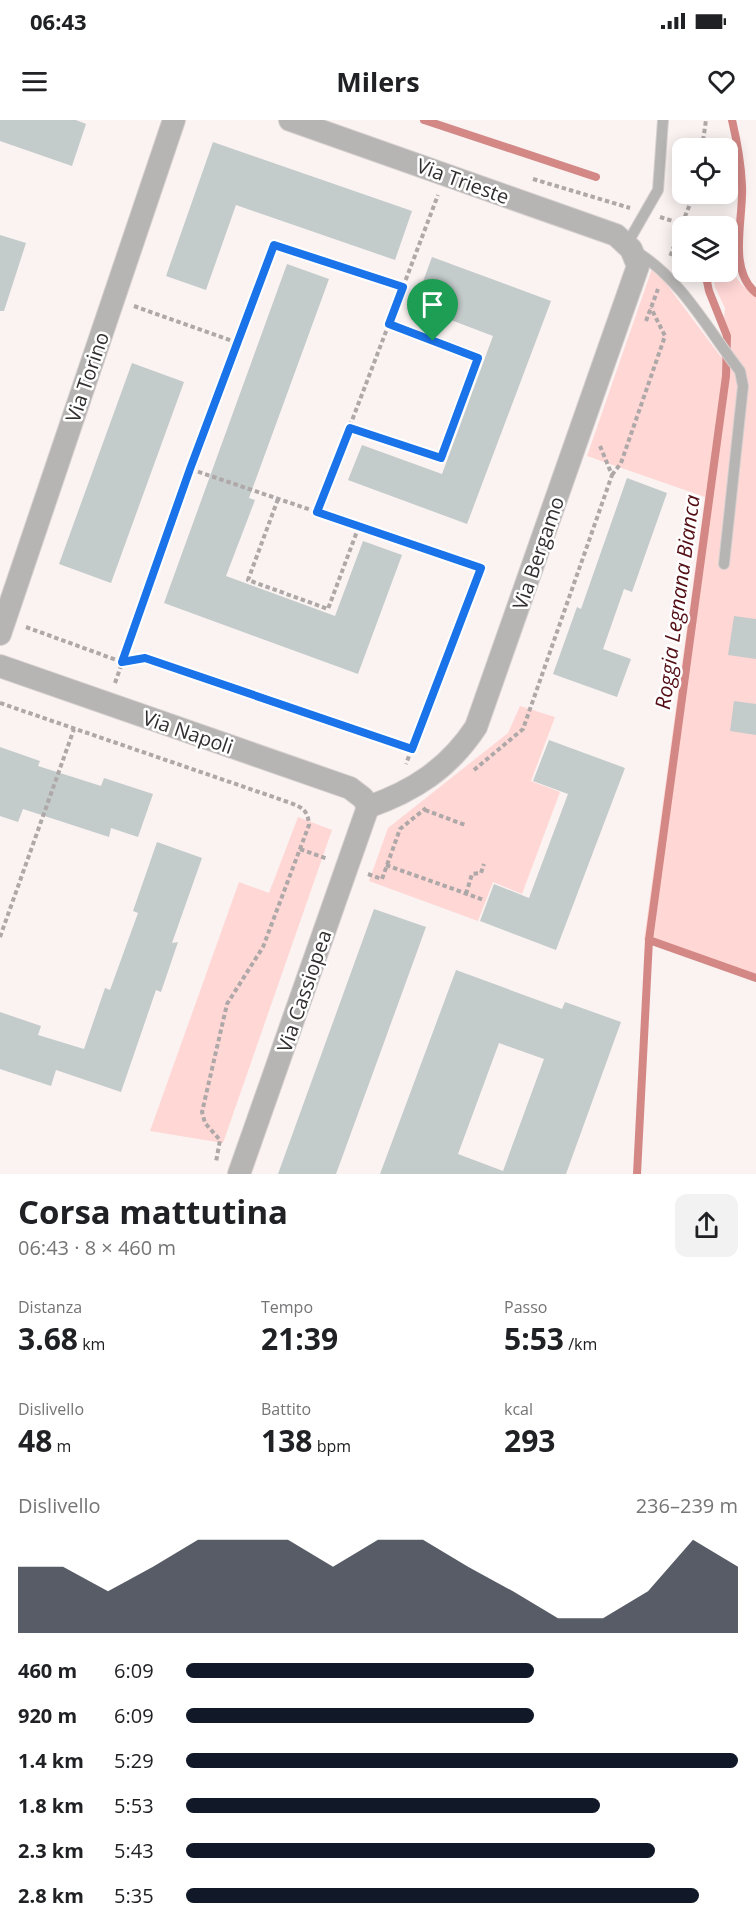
<!DOCTYPE html>
<html lang="it">
<meta charset="utf-8">
<style>
:root{--surface:#fff;--page:#f2f2f2;--text:#202124;--muted:#757577;--accent:#111827}
body{margin:0;font-family:"Open Sans",sans-serif;background:var(--page);color:var(--text);height:100vh;display:flex;flex-direction:column;font-size:22px;white-space:nowrap}
*{box-sizing:border-box;margin:0}
p{font-size:20px;color:var(--muted)}
.icon{flex:none;width:33px;height:33px;fill:none;stroke:currentColor;stroke-width:2;stroke-linecap:round;stroke-linejoin:round}
.map{position:relative;height:1054px;overflow:hidden}
.panel{display:flex;flex-direction:column;background:var(--surface);flex:1}
.panel>*{flex:none}
.fabs{position:absolute;left:672px;top:18px;display:grid;gap:12px}
.fabs a{display:grid;place-items:center;width:66px;height:66px;border-radius:12px;background:var(--surface);box-shadow:0 3px 15px #0003;font-size:30px}
.pin{position:absolute;display:grid;place-items:center;width:51px;height:51px;color:#fff;margin:-62px -26px;border-radius:50% 50% 50% 0;rotate:-45deg;box-shadow:0 0 6px #0007}
.pin .icon{rotate:45deg}
.round{display:grid;place-items:center;flex:none;width:63px;height:63px;border-radius:12px;background:var(--page)}
.head{display:flex;align-items:center;justify-content:space-between;height:102px;padding:0 18px}
h1{font-size:33px;font-weight:700;line-height:45px}
.metrics{display:grid;grid-template-columns:repeat(3,1fr);gap:9px;height:102px;padding:6px 18px}
.metrics div{display:grid;align-content:center}
.metrics b{font-size:30px;font-weight:700}
.metrics small{font-size:16px;font-weight:400}
.metrics p{font-size:16px}
.chart{height:168px;padding:12px 18px}
.chart p{display:flex;justify-content:space-between}
.chart svg{width:100%;height:108px;margin-top:6px;fill:var(--accent);opacity:.7}
ul{padding:0 18px;list-style:none;font-size:20px}
li{display:grid;grid-template-columns:96px 72px 1fr;align-items:center;height:45px}
li i{height:15px;border-radius:8px;background:var(--accent)}
.status{display:flex;justify-content:space-between;align-items:center;height:42px;padding:0 30px;background:var(--surface);direction:ltr}
.status svg{height:16px;fill:currentColor}
header{display:flex;justify-content:space-between;align-items:center;height:78px;padding:0 18px;background:var(--surface);font-size:27px;font-weight:700}
.map>svg:first-child{display:block}
.green{fill:#ffd7d5}
.lines{fill:none;stroke-linecap:round;stroke-linejoin:round}
.stream{stroke:#d38886;stroke-width:8}
.building{fill:#c4cbcb;fill-rule:evenodd}
.service-casing{stroke:#d6d0cf;stroke-width:12}
.minor-casing{stroke:#d6d0cf;stroke-width:24}
.path{stroke:#aea8a8;stroke-width:4;stroke-dasharray:4.5 3;stroke-linecap:butt}
.service{stroke:#b7b4b4;stroke-width:10}
.minor{stroke:#b7b4b4;stroke-width:22}
.route-casing{stroke:#fff;stroke-width:12}
.route{stroke:#1a73e8;stroke-width:8}
.labels{text-anchor:middle;dominant-baseline:central;stroke-width:5;stroke-linejoin:round;paint-order:stroke}
.street-label{font-size:20px;fill:#322f2f;stroke:#fff}
.water-label{font-size:21px;font-style:italic;fill:#530f15;stroke:#fff}
</style>
<div class="status"><b>06:43</b><svg viewBox="0 0 49 12"><path d="M0 12V9h3v3zM5 12V6h3v6zM10 12V3h3v9zM15 12V0h3v12zM26 1h20v11H26zM47 4h2v5h-2z"/></svg></div>
<header><svg class="icon" aria-label="menu" viewBox="0 0 24 24"><path d="M4 6h16M4 12h16M4 18h16"/></svg>Milers<svg class="icon" aria-label="heart" viewBox="0 0 24 24"><path d="M12 20l-8-8c-3-5 5-10 8-4 3-6 11-1 8 4z"/></svg></header>
<div class="map">
<svg width="756" height="1054" viewBox="0 0 756 1054">
<rect width="100%" height="100%" fill="#faf3f2"/>
<g class="green">
<polygon points="653,146 721,237 725,188 715,167 713,152 728,152 728,147 742,165 756,177 756,860 644,820 705,377 587,336"/>
<polygon points="520,586 555,597 531,661 560,672 522,774 493,762 478,801 369,761 388,708 508,613"/>
<polygon points="298,697 332,710 223,1023 150,1011 239,762 269,773"/>
</g>
<g class="lines">
<g class="stream">
<polyline points="424,0 596,57"/>
<path d="M732 0C737 21 741 43 742 65 744 98 727 149 756 173"/>
<polyline points="709,106 710,101"/>
<polyline points="649,820 756,858"/>
<polyline points="637,1054 649,820 726,256 727,216 709,171 705,152"/>
</g>
</g>
<g class="building">
<polygon points="0,0 76,0 86,4 72,46 0,21"/>
<polygon points="213,22 412,91 395,140 236,85 206,170 166,156"/>
<polygon points="0,115 26,123 4,191 0,191"/>
<polygon points="432,137 551,181 467,404 348,360 362,325 442,354 493,216 414,186"/>
<polygon points="287,144 329,159 249,378 255,380 226,456 335,496 363,421 402,435 358,554 164,483"/>
<polygon points="132,243 184,262 111,463 59,444"/>
<polygon points="627,358 667,373 632,472 624,469 603,529 631,539 617,577 553,554 577,487 581,489"/>
<polygon points="734,496 756,499 756,539 728,535"/>
<polygon points="734,581 756,584 756,615 730,611"/>
<polygon points="549,620 625,648 556,830 480,801 494,764 529,778 568,674 533,661"/>
<polygon points="0,627 40,641 38,646 101,666 104,658 153,674 138,717 111,708 109,717 23,689 18,702 0,696"/>
<polygon points="157,722 202,738 172,823 178,822 161,872 156,870 121,972 56,950 51,966 0,949 0,892 41,906 38,915 84,929 105,868 110,870 138,793 133,791"/>
<polygon points="374,789 426,807 378,939 336,1054 278,1054"/>
<path d="M456 850 562 889 565 882 621 902 566 1054H380ZM499 923 544 939 503 1051 458 1034Z"/>
</g>
<g class="lines">
<defs>
<g id="service">
<polyline points="627,124 658,70 663,0"/>
<path d="M637 132C682 160 708 210 740 251L743 266 724 444"/>
</g>
<g id="minor">
<path d="M290 0 616 115 631 129 638 146 476 607C449 648 414 671 368 687"/>
<polyline points="0,514 174,0"/>
<polyline points="0,546 350,668 363,678 368,687"/>
<polyline points="239,1054 368,687"/>
</g>
</defs>
<use href="#service" class="service-casing"/>
<use href="#minor" class="minor-casing"/>
<g class="path">
<polyline points="702,28 706,0"/>
<polyline points="533,59 630,88"/>
<polyline points="660,97 682,104 670,137"/>
<polyline points="682,104 694,74"/>
<polyline points="403,167 438,75"/>
<polyline points="134,186 238,223 274,125 403,167 317,392 190,349 238,223"/>
<polyline points="646,201 658,169"/>
<polyline points="349,307 441,338 478,238 389,204"/>
<polyline points="612,355 621,343 665,216 651,188"/>
<polyline points="278,379 248,460 328,489 359,406"/>
<polyline points="317,392 481,448 406,644"/>
<polyline points="26,507 122,542 145,538 412,629"/>
<polyline points="115,563 190,349"/>
<path d="M0 583 288 682C301 687 308 689 309 705L263 827 227 884 202 992 205 1003 220 1020 216 1042"/>
<polyline points="474,650 523,609 612,355 600,326"/>
<polyline points="425,690 465,705"/>
<polyline points="300,729 328,739"/>
<polyline points="386,745 484,780"/>
<polyline points="368,754 382,759 400,709 426,688"/>
<polyline points="466,774 472,754 481,753 484,744"/>
<polyline points="0,817 74,609"/>
</g>
<use href="#service" class="service"/>
<use href="#minor" class="minor"/>
</g>
<g class="lines">
<defs>
<polygon id="route" points="274,125 403,167 389,204 478,238 441,338 350,308 317,392 481,448 412,629 145,538 122,542 190,349"/>
</defs>
<use href="#route" class="route-casing"/>
<use href="#route" class="route"/>
</g>
<g class="labels">
<g class="street-label">
<text transform="translate(463 61) rotate(20)">Via Trieste</text>
<text transform="translate(87 257) rotate(-71)">Via Torino</text>
<text transform="translate(538 433) rotate(-71)">Via Bergamo</text>
<text transform="translate(188 612) rotate(19)">Via Napoli</text>
<text transform="translate(304 871) rotate(-71)">Via Cassiopea</text>
</g>
<g class="water-label">
<text transform="translate(677 482) rotate(-82)">Roggia Legnana Bianca</text>
</g>
</g>
</svg>
<div class="fabs">
<a><svg class="icon" aria-label="locate" viewBox="0 0 24 24"><circle cx="12" cy="12" r="6"/><path d="M12 2v4M12 18v4M2 12h4M18 12h4"/></svg></a>
<a><svg class="icon" aria-label="layers" viewBox="0 0 24 24"><path d="M12 4l9 5-9 5-9-5zM3 14l9 5 9-5"/></svg></a>
</div>
<div class="pin" style="left:433px;top:221px;background:#1e9e55"><svg class="icon" aria-label="arrive" viewBox="0 0 24 24"><path d="M6 21V4h12l-3 4 3 4H6"/></svg></div>
</div>
<section class="panel">
<div class="head"><div><h1>Corsa mattutina</h1><p>06:43 · 8 × 460 m</p></div><a class="round"><svg class="icon" aria-label="share" viewBox="0 0 24 24"><path d="M12 15V3M7 8l5-5 5 5M5 13v7h14v-7"/></svg></a></div>
<div class="metrics">
<div><p>Distanza</p><b>3.68<small> km</small></b></div>
<div><p>Tempo</p><b>21:39</b></div>
<div><p>Passo</p><b>5:53<small> /km</small></b></div>
</div>
<div class="metrics">
<div><p>Dislivello</p><b>48<small> m</small></b></div>
<div><p>Battito</p><b>138<small> bpm</small></b></div>
<div><p>kcal</p><b>293</b></div>
</div>
<div class="chart"><p><span>Dislivello</span>236–239 m</p>
<svg viewBox="0 0 160 44" preserveAspectRatio="none"><path d="M0 44V17L10 17L20 27L30 17L40 6L50 6L60 6L70 17L80 6L90 6L100 17L110 27L120 38L130 38L140 27L150 6L160 17V44z"/></svg>
</div>
<ul>
<li><b>460 m</b>6:09<i style="width:63%"></i></li>
<li><b>920 m</b>6:09<i style="width:63%"></i></li>
<li><b>1.4 km</b>5:29<i style="width:100%"></i></li>
<li><b>1.8 km</b>5:53<i style="width:75%"></i></li>
<li><b>2.3 km</b>5:43<i style="width:85%"></i></li>
<li><b>2.8 km</b>5:35<i style="width:93%"></i></li>
</ul>
</section>
